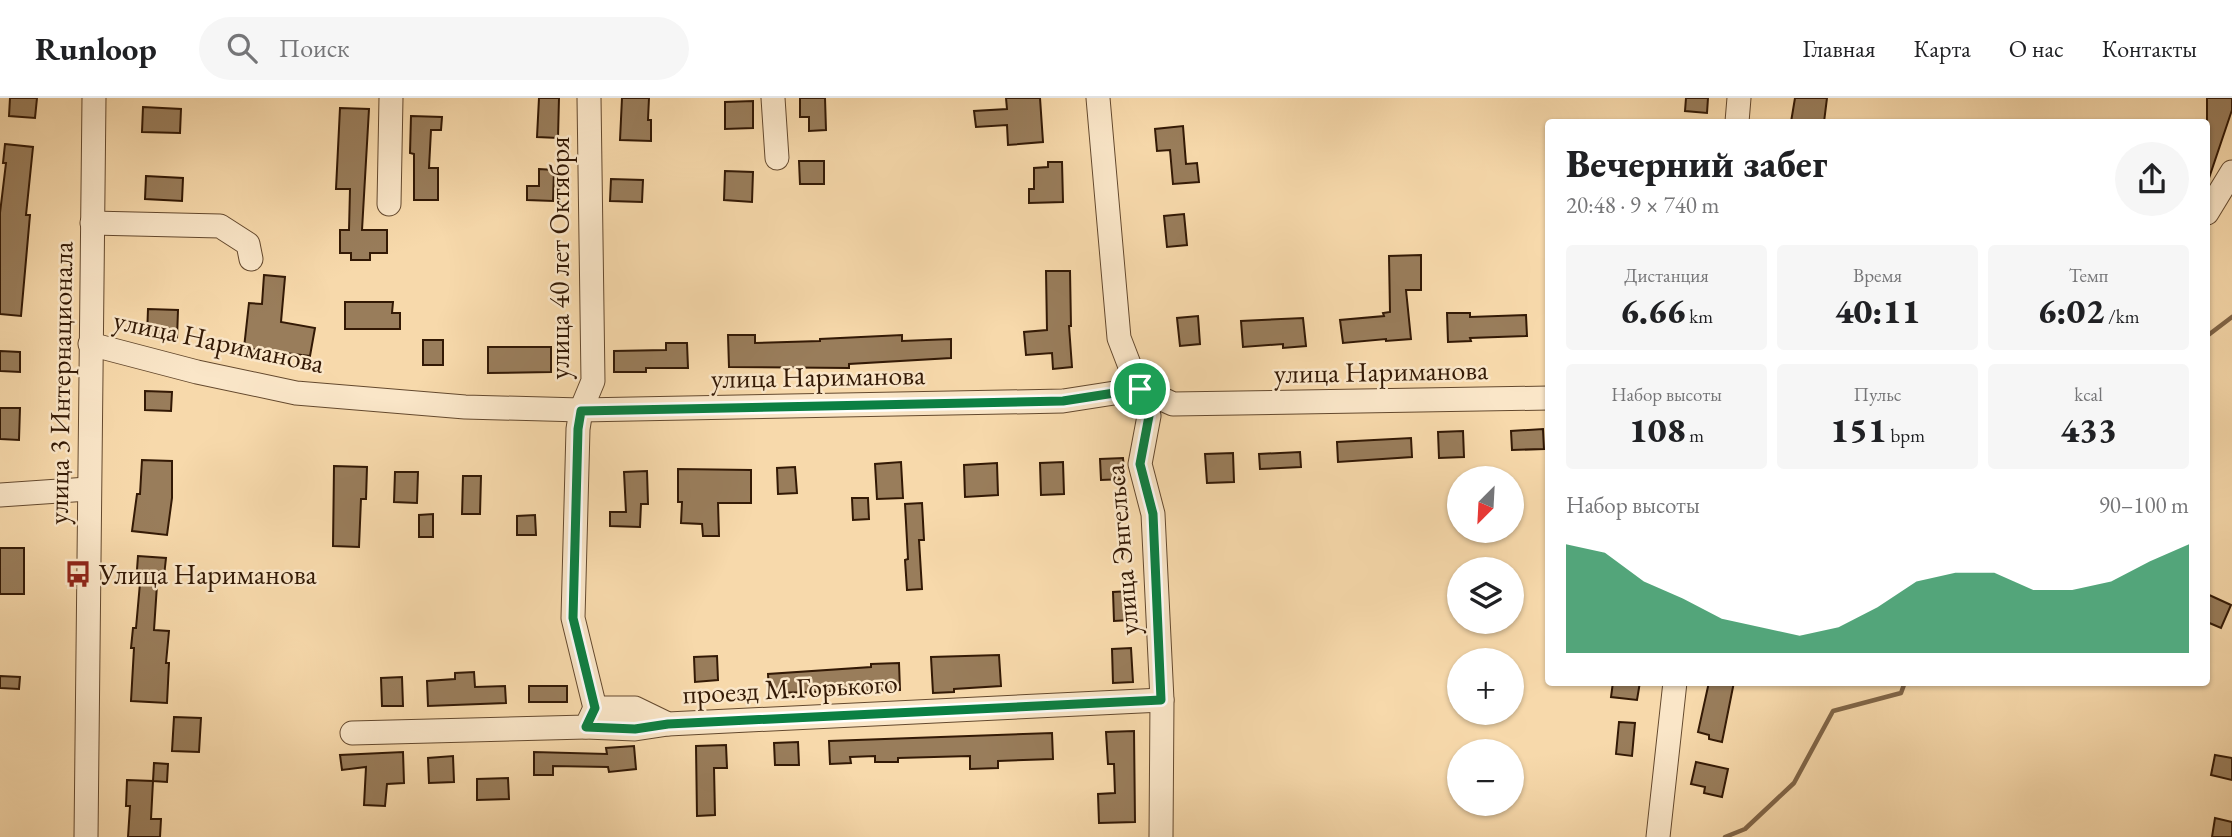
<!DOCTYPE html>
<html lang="ru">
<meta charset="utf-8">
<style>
:root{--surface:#fff;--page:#f6f6f6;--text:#202124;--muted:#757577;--line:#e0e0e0;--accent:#0b8043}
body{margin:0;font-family:"EB Garamond",serif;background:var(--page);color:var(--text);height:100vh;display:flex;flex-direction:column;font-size:26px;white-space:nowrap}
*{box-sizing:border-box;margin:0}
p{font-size:23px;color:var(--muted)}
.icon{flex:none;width:38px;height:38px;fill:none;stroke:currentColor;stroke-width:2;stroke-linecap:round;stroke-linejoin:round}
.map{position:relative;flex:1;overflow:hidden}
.sheet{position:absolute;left:1545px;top:21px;width:665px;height:567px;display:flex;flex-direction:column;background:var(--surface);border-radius:7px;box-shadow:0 2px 5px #0004}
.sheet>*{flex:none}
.needle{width:46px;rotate:204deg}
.controls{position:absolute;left:1447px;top:368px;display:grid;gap:14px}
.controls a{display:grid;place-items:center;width:77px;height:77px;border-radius:50%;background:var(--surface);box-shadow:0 2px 5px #0004;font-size:35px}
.pin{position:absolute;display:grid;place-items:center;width:60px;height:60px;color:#fff;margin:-30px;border:4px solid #fff;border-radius:50%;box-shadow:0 2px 7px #0007}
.round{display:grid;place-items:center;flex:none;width:74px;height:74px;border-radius:37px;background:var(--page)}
.headline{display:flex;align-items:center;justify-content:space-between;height:119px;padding:0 21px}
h1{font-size:38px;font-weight:800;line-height:52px}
.metrics{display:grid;grid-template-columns:repeat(3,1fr);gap:10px;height:119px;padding:7px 21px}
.metrics div{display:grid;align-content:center;border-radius:7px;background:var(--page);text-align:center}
.metrics b{font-size:35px;font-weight:800}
.metrics small{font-size:19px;font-weight:400}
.metrics p{font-size:19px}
.chart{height:196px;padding:14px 21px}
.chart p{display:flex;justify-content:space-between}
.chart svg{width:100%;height:126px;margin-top:7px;fill:var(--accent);opacity:.7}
header{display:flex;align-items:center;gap:42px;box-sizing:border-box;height:98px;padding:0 35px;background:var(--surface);border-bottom:2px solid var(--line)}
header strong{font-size:33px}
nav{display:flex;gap:38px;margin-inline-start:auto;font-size:24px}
.search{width:490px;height:63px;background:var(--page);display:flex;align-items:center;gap:18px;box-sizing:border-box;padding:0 24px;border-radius:38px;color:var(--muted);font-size:26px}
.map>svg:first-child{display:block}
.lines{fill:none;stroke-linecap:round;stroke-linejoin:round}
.stream{stroke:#806547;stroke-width:4.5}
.building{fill:#997d5b;stroke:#331905;stroke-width:2}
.minor-casing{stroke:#64492e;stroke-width:25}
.minor{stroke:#fae6c8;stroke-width:23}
.route-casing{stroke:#fff;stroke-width:14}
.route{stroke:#0b8043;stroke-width:9}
.labels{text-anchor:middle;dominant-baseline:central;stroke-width:5;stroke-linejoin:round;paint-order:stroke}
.street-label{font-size:28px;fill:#331905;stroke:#fae6c8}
.poi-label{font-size:28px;fill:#331905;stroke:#fae6c8;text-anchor:start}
</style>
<header>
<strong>Runloop</strong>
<div class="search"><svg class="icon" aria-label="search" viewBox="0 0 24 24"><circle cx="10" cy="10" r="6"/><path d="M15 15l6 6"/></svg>Поиск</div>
<nav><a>Главная</a><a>Карта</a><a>О нас</a><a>Контакты</a></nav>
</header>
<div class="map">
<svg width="2232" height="739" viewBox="0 0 2232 739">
<rect width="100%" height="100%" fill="#f7d9ab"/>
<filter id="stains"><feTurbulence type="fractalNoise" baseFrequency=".00286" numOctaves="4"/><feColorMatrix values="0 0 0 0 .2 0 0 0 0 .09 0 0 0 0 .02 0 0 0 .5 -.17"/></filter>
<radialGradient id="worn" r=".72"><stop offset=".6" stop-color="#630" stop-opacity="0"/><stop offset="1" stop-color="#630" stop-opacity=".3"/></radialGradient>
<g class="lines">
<g class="stream">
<polyline points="2207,238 2232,219"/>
<polyline points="1725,739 1745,731 1794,685 1833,613 1901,595 1905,584"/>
</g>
</g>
<g class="building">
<polygon points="10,0 37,0 35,20 9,18"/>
<polygon points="539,0 559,0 558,40 537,39"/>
<polygon points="622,0 649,0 648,22 651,22 651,43 620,42"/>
<polygon points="800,0 825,0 826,32 809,33 809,19 800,19"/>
<polygon points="1006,0 1040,0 1043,44 1008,47 1007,27 976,29 974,13 1007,11"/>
<polygon points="1686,0 1708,0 1707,15 1685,13"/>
<polygon points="1795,0 1827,0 1824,24 1791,24"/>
<polygon points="2207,0 2232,0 2232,12 2209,80 2207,79"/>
<polygon points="753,3 753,30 725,31 725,4"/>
<polygon points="143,9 181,11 180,35 142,34"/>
<polygon points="340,10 369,11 362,132 387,132 387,155 370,155 370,162 351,162 351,155 340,155 340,132 349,132 350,91 336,91"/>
<polygon points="411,18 442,19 441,32 431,32 429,70 438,70 438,102 414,102 414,56 410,55"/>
<polygon points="1183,28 1186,66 1197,65 1199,84 1173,86 1170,52 1157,53 1155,31"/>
<polygon points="5,46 33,49 26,117 30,117 21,218 0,216 0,115 6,65 3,65"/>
<polygon points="799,63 824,63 824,86 800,86"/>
<polygon points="1048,64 1062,64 1063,104 1029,105 1029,91 1034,91 1034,70 1048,69"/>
<polygon points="539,71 554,72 553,103 527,102 527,88 539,88"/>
<polygon points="725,73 753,74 752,104 724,102"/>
<polygon points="146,78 183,80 182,103 145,101"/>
<polygon points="611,81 643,82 642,104 610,103"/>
<polygon points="1184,116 1187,147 1167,149 1164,118"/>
<polygon points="1421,157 1421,192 1406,192 1411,241 1386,243 1386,241 1343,245 1340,222 1384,218 1383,215 1390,214 1389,158"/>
<polygon points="1046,173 1070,173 1071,228 1069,228 1072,269 1053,271 1052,255 1026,257 1024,234 1047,232"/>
<polygon points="264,177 285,179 281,224 315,230 310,258 244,250 249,205 262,206"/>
<polygon points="345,204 393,204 392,215 400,215 400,231 345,231"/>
<polygon points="148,211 178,212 177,241 147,239"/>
<polygon points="1447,215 1470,215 1470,219 1526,217 1527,238 1470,240 1471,243 1448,244"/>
<polygon points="1198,218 1200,246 1180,248 1177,220"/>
<polygon points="1303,220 1306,248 1283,250 1283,246 1243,249 1241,223"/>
<polygon points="728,237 755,237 755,245 820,243 820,241 902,237 902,243 951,241 951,260 849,266 849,270 729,269"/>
<rect x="423" y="242" width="20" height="25"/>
<polygon points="666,245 687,245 688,270 646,270 646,274 614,274 614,253 666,252"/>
<polygon points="488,249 551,249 551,274 488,275"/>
<polygon points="0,253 20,254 20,274 0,273"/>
<polygon points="145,293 172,294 171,313 145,312"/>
<polygon points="0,310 20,310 19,342 0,341"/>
<polygon points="1543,331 1544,351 1512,352 1511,333"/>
<polygon points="1463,333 1464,359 1439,360 1438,334"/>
<polygon points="1411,340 1412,359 1338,364 1337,344"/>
<polygon points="1300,354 1301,369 1260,371 1259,356"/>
<polygon points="1233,355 1234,384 1207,385 1205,356"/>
<polygon points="1123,360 1125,381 1101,382 1100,361"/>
<polygon points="142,362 172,363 172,400 167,437 132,433 137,396 140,396"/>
<polygon points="901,364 903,400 877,401 875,366"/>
<polygon points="1063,364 1064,396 1041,397 1040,365"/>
<polygon points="997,365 998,397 965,399 964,367"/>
<polygon points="334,368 367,369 366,401 361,401 359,449 333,448"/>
<polygon points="795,369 797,395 778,396 777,370"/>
<polygon points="678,371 751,372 751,405 718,405 719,438 703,438 702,426 681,425 682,404 678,404"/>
<polygon points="647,373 648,406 641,406 640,429 610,428 610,414 626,414 624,374"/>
<polygon points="395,374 418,374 417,405 394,404"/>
<polygon points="463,378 481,378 480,416 462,416"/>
<polygon points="852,400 868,400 869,421 853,422"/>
<polygon points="922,405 924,442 919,442 922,491 907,492 905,462 908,461 905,406"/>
<polygon points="433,416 433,439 419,439 419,417"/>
<polygon points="535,417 536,437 517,437 517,418"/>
<rect x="0" y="450" width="24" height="46"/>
<polygon points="138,458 166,460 163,487 157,487 154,532 169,533 166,565 169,565 167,605 131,603 134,550 131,550 133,530 136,530 140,485 136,485"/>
<polygon points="1130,493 1131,522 1114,523 1113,494"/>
<polygon points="2207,496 2231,507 2221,530 2207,524"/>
<polygon points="1131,550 1133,584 1113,585 1112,551"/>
<polygon points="999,557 1001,588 954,591 954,594 933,595 931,559"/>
<polygon points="717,558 718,582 695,584 694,559"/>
<polygon points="899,565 900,592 769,595 768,576 871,569 871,566"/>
<polygon points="474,574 475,589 505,588 506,605 428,608 427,583 455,581 455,575"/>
<polygon points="0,578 20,579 19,591 0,590"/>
<polygon points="402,579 403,608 382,608 381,580"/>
<polygon points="1613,584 1640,584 1637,602 1611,599"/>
<polygon points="1709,584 1734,584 1722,644 1709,641 1709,637 1698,634"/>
<rect x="529" y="588" width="38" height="16"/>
<polygon points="174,619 201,620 199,654 172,653"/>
<polygon points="1619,624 1635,625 1632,658 1616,656"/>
<polygon points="1134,633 1135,724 1099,725 1098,696 1115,695 1114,666 1108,666 1106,634"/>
<polygon points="1052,635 1053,661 998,663 998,670 970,671 970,658 898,660 898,664 875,664 875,658 850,659 851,665 830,666 829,643"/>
<polygon points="798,644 799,667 775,667 774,645"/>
<polygon points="726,647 727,670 714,670 715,717 697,718 696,648"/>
<polygon points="634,648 636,671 609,674 608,669 553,668 553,677 534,677 534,654 607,656 606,650"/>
<polygon points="403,654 404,685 387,686 385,708 364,707 366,669 342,672 340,657"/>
<polygon points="2215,657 2232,660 2232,682 2211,677"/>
<polygon points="453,658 454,684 429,685 428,660"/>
<polygon points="1696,664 1728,671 1722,699 1704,695 1705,689 1691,686"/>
<polygon points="154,665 168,666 167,684 153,683"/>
<polygon points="508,680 509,701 477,702 477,681"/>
<polygon points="127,682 153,683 151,721 161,721 160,739 128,739 130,708 126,708"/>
<polygon points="2215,720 2232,724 2232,739 2212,739"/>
</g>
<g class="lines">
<defs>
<g id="minor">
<polyline points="589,0 593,283 581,312 578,331 573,520 595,610"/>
<polyline points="773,0 777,60"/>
<polyline points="1098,0 1119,240 1149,318 1140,366 1153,416 1162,602 1161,739"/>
<polyline points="1737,24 1739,0"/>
<polyline points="389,106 391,0"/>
<polyline points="2207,115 2232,74"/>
<polyline points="92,125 220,128 248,146 251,161"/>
<polyline points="90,246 197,274 296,295 465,309 581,312 1063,303 1140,291 1173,306 1549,300"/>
<polyline points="0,397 88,391"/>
<polyline points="586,629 635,631 668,626"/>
<polyline points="352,635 586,629 595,610 635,610 668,626 1162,602"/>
<polyline points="86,739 94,0"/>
<polyline points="1658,739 1675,584"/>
</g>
</defs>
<use href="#minor" class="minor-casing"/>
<use href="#minor" class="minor"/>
</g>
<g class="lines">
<defs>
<polygon id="route" points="1140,291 1149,318 1140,366 1153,416 1161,602 668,626 635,631 586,629 595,610 573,520 578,331 581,313 1063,303"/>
</defs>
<use href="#route" class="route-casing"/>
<use href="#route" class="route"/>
</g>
<defs>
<symbol id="bus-bare" viewBox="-9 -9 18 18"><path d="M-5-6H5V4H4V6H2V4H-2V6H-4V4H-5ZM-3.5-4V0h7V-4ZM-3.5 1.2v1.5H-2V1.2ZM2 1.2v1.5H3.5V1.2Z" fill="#8f2418" stroke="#fae6c8" stroke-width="2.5" paint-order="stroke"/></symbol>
</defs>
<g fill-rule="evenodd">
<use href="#bus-bare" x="59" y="457" width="38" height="38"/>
</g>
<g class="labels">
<g class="street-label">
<text transform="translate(559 160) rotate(-90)">улица 40 лет Октября</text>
<text transform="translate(219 243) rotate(12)">улица Нариманова</text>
<text transform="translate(1381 273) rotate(-1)">улица Нариманова</text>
<text transform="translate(818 278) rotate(-1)">улица Нариманова</text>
<text transform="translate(60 285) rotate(-89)">улица 3 Интернационала</text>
<text transform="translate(1121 452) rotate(-95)">улица Энгельса</text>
<text transform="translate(790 590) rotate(-3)">проезд М.Горького</text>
</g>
<g class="poi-label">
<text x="99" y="476">Улица Нариманова</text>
</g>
</g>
<rect width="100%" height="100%" filter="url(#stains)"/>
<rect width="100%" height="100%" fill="url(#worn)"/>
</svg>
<div class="controls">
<a><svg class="needle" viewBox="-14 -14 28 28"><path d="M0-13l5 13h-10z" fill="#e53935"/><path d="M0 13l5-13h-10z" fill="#757577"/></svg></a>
<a><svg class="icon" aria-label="layers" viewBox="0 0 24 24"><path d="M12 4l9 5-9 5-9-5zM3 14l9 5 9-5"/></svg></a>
<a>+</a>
<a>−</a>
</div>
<div class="pin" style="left:1140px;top:291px;background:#1e9e55"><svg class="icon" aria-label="arrive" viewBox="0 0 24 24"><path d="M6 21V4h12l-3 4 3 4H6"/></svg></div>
<section class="sheet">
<div class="headline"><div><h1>Вечерний забег</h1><p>20:48 · 9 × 740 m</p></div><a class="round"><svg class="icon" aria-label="share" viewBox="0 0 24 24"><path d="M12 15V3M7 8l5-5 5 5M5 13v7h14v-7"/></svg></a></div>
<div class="metrics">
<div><p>Дистанция</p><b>6.66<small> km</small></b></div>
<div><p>Время</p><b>40:11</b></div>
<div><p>Темп</p><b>6:02<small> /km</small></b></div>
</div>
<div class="metrics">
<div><p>Набор высоты</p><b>108<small> m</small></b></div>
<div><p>Пульс</p><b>151<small> bpm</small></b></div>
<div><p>kcal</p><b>433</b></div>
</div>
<div class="chart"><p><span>Набор высоты</span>90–100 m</p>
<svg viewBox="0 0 160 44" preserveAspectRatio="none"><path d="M0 44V6L10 9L20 19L30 25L40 32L50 35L60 38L70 35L80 28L90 19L100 16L110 16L120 22L130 22L140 19L150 12L160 6V44z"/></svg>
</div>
</section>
</div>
